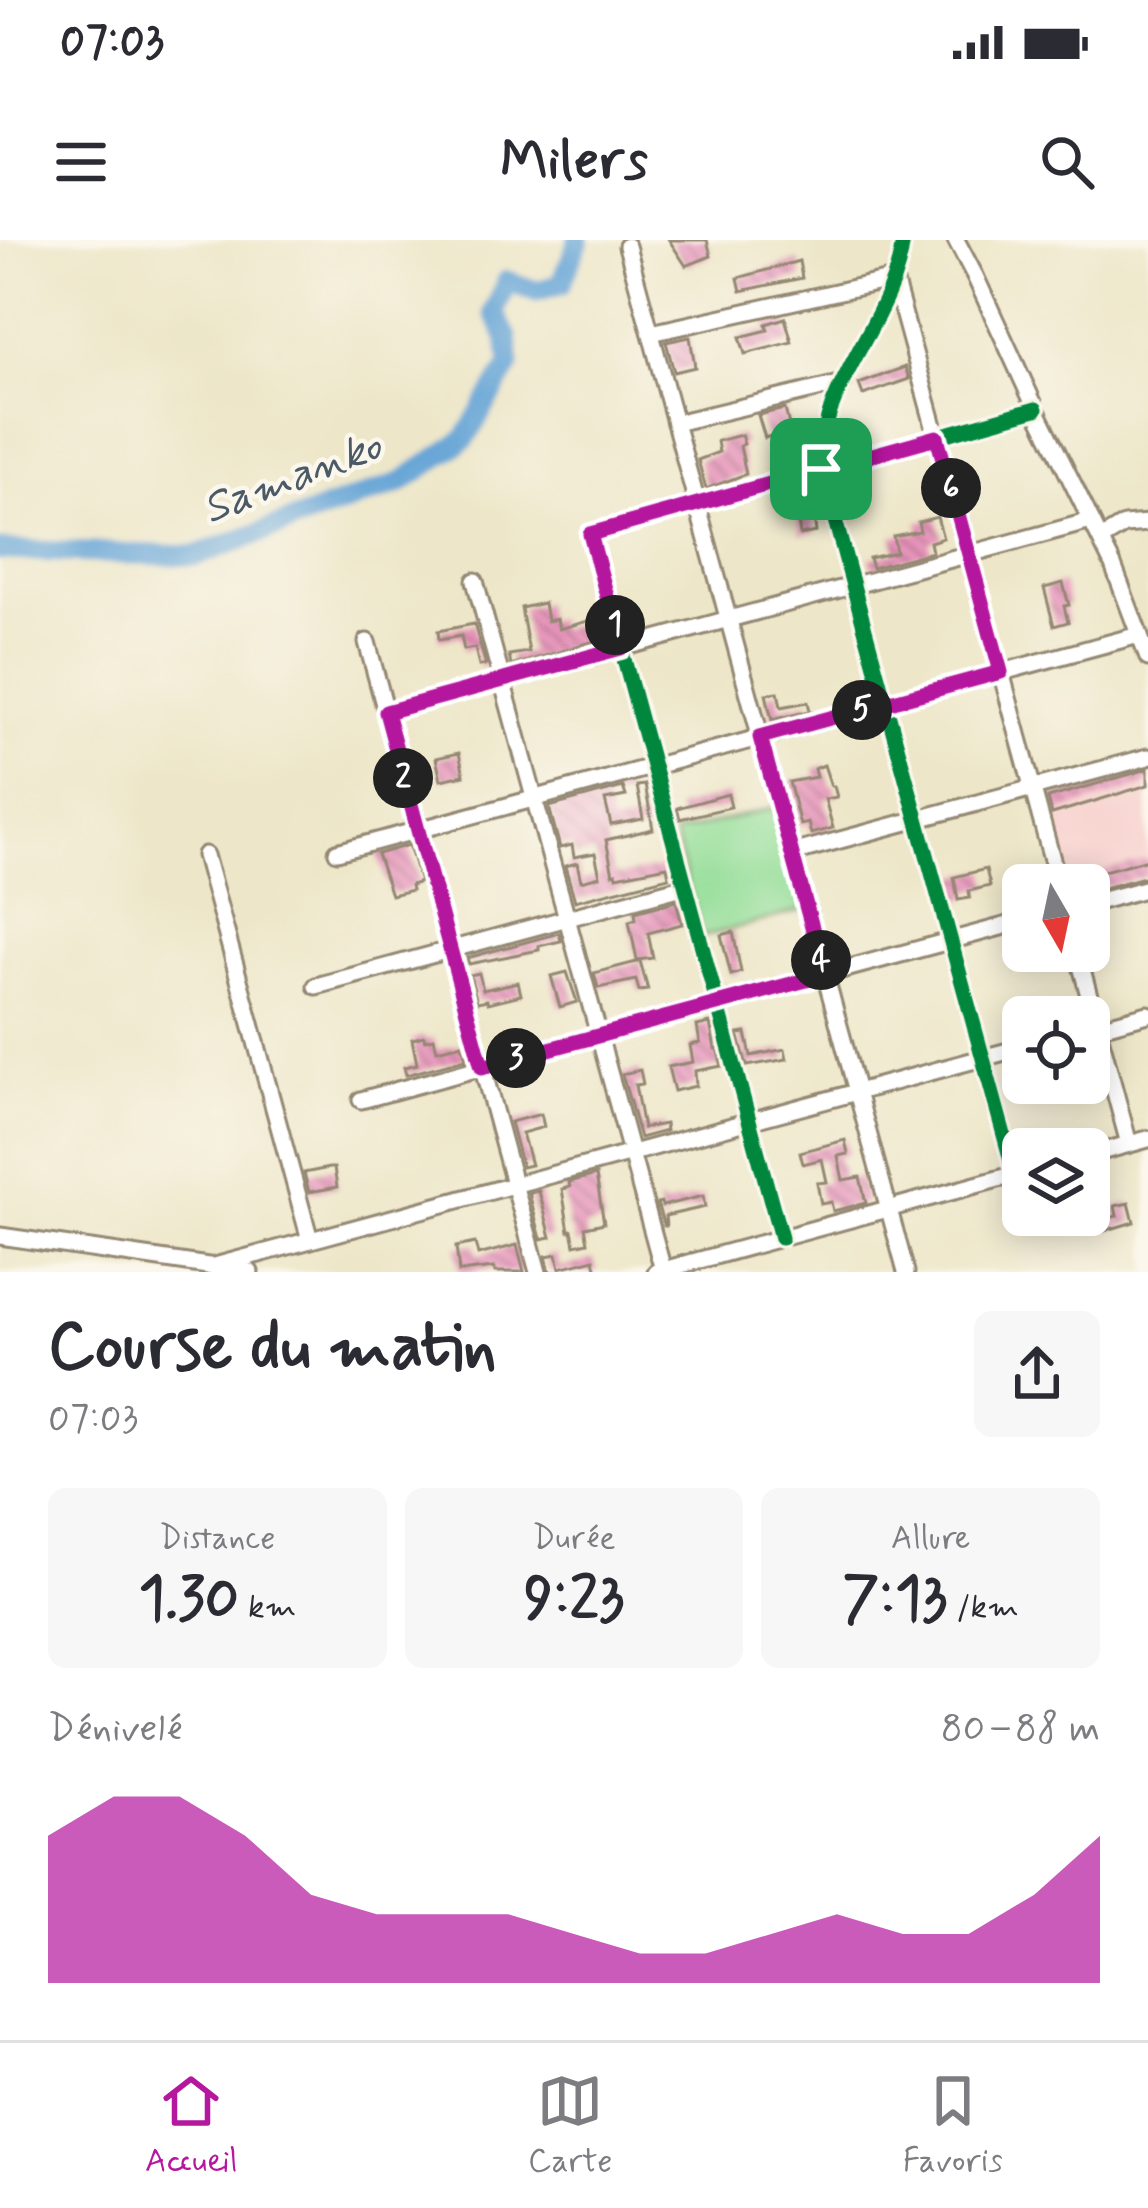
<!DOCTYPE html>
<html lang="fr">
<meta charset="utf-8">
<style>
:root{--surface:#fff;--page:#f7f7f7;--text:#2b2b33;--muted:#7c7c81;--line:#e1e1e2;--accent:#b5179e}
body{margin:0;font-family:Mynerve,sans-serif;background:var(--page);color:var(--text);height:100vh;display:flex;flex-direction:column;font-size:45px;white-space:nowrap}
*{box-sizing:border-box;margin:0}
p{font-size:39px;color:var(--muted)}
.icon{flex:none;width:66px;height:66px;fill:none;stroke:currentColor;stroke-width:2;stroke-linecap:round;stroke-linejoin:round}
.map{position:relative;height:1032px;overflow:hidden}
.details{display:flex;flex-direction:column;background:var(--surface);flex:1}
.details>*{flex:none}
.needle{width:78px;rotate:171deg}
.tools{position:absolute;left:1002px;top:624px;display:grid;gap:24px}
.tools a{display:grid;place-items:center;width:108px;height:108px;border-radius:18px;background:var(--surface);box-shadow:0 6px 30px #0003;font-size:60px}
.pin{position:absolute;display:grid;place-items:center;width:102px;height:102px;color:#fff;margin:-51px;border-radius:24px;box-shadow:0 6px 18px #0006}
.km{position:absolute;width:60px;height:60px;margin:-30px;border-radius:50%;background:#222;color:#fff;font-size:33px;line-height:60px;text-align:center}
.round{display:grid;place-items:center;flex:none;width:126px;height:126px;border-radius:18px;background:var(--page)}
.headline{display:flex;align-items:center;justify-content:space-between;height:204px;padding:0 48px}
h1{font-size:66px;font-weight:700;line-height:90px}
.figures{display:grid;grid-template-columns:repeat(3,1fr);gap:18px;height:204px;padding:12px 48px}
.figures div{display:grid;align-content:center;border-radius:18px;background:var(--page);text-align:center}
.figures b{font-size:60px;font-weight:700}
.figures small{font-size:33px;font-weight:400}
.figures p{font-size:33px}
.chart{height:336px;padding:24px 48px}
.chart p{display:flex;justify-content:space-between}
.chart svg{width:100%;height:216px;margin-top:12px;fill:var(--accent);opacity:.7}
.status{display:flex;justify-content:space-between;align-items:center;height:84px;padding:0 60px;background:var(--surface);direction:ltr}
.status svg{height:33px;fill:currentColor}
header{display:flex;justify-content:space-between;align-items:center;height:156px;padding:0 48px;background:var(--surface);font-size:54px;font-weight:700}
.tabs{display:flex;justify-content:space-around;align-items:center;height:168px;border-top:3px solid var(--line);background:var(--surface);font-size:33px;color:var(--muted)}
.tabs a{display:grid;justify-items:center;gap:6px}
.tabs .active{color:var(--accent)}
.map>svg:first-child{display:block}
.built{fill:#f7d0cd}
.green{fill:#94de99;stroke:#68845c;stroke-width:3}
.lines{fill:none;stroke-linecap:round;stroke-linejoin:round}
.river{stroke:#61a2d5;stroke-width:21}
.building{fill:url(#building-back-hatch)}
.minor-casing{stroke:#948873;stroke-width:21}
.minor{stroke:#fff;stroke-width:15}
.cycleway-casing{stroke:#fbf7ec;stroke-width:22}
.cycleway{stroke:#00873e;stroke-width:15}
.route-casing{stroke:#fff;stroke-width:24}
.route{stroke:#b5179e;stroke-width:15}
.labels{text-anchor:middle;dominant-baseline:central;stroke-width:9;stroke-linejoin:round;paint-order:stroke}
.water-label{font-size:45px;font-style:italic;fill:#4a5a67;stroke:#fbf7ec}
</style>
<div class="status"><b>07:03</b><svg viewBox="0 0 49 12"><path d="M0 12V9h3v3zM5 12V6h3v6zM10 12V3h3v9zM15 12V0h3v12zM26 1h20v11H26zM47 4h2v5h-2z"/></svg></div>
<header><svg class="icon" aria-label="menu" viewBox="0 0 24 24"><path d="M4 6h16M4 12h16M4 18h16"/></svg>Milers<svg class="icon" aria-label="search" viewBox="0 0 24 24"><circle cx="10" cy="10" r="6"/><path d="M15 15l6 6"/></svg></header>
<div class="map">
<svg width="1148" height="1032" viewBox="0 0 1148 1032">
<defs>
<pattern id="building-back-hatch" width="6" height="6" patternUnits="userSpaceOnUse" patternTransform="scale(3)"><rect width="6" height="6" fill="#e693b9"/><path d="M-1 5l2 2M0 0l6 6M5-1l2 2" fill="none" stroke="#bc7896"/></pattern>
</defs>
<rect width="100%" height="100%" fill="#fbf7ec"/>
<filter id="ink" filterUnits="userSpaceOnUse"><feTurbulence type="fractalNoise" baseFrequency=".00833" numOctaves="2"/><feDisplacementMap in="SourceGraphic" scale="24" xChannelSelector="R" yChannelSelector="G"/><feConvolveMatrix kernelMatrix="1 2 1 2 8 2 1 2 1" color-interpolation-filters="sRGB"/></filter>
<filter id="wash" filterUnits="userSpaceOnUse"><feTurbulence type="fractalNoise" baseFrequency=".004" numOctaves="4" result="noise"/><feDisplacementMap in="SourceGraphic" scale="48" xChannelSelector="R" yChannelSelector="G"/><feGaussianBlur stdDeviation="2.7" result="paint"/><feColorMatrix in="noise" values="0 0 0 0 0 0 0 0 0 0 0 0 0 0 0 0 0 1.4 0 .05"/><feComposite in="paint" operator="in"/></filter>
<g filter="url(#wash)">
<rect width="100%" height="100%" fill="#ede6c8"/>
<polygon class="built" points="1148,526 1148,636 1089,652 1089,645 1069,645 1044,555"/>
<polygon class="green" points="775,567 803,670 702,697 674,594"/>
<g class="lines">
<polyline class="river" points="0,310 195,316 400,243 465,199 510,125 507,97 494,72 507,41 536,51 561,44 579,0"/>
</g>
<g id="blocks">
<g class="building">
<polygon points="669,0 707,0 711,16 686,26"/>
<polygon points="799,21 802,38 741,51 738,38"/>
<polygon points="785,78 792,102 745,114 740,97 768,90 766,84"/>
<polygon points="690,97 695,127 674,132 666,102"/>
<polygon points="905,127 909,139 863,155 859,144"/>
<polygon points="785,169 790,189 765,198 758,175"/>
<polygon points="741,195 744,204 740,206 746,234 706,249 698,220 719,212 717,201"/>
<polygon points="811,255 816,292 800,295 795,259"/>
<polygon points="937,277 943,298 930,302 932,312 872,328 869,318 896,312 893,296 920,291 918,282"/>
<polygon points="1063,343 1069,365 1064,366 1068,382 1054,386 1044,348"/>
<polygon points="544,363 547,381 557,379 559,389 599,378 605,398 511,426 509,415 529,412 521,368"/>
<polygon points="474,384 486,425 479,426 475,408 464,410 461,396 439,400 438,391"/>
<polygon points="778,452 781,467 808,462 810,471 772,480 766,454"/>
<polygon points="459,513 464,535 441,540 436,518"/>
<polygon points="824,525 831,546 834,546 837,557 825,559 833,588 811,594 808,583 800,585 789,542 816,537 814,529"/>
<polygon points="1148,529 1148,545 1052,574 1048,558"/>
<polygon points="645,545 653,589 606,600 613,634 616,633 617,636 667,626 669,637 575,661 565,626 577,623 581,641 600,636 595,613 574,617 572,605 560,608 549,567 623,547 626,556 605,560 611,585 643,579 637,546"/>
<polygon points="728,554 731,567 680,579 677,568"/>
<polygon points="409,605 420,642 411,645 412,650 391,655 377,614"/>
<polygon points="1148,619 1148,636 1089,652 1089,645 1071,645 1070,640"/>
<polygon points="986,629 990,646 969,651 970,658 958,660 954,637"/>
<polygon points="676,661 682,684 648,693 653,718 637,720 629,681 636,679 635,672"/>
<polygon points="733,692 741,732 731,735 721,695"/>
<polygon points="559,693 561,701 539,706 539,710 469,724 467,718"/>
<polygon points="640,721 648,750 639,751 636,740 598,748 594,733"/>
<polygon points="567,732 577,762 560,767 551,736"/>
<polygon points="479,733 483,750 518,742 521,755 488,763 487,760 477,762 470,735"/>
<polygon points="710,783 715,809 717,809 722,826 695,831 696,846 674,851 668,827 693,822 690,805 700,803 697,786"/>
<polygon points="746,793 751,816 785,809 787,819 747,826 738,794"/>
<polygon points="424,796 425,800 434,798 437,810 462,804 466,819 406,835 404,827 417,824 412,799"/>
<polygon points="640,830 643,844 635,845 643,888 665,884 666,891 640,898 622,834"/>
<polygon points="541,874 544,887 522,893 531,925 522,927 510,882"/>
<polygon points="845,900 848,914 838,916 843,940 860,937 866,963 833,971 831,962 821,964 817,943 827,942 822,919 803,924 800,912"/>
<polygon points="329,928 334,928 337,947 309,952 304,933"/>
<polygon points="596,935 604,983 585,987 588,1002 575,1005 572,990 569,991 562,949 570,947 569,942"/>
<polygon points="539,951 551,997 541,999 529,953"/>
<polygon points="703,956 705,967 665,976 666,986 664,986 657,963 661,962 662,966"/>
<polygon points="1129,963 1134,982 1104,991 1102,980 1117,976 1115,966"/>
<polygon points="475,1003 478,1015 517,1005 524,1032 495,1032 494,1028 459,1032 456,1007"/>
<polygon points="557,1014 560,1028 594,1019 597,1032 550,1032 546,1016"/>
</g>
</g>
</g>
<g filter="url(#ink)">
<use href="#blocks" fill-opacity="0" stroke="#948873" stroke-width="3"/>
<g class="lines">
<defs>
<g id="minor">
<path d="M903 0C896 60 854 109 833 164 824 185 823 207 821 229L1015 935"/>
<polyline points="956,0 975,36 1036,169 1113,325 1148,418"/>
<polyline points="627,6 906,1032"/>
<polyline points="651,93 894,39 1059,645"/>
<polyline points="675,183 843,143"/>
<polyline points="1101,299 1124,285 1148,283"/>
<polyline points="475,341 663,1030"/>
<polyline points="367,402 538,1032"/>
<polyline points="386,472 1091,281"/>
<polyline points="337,612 1139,395"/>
<polyline points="792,613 1148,517"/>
<polyline points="205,615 310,1000"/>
<polyline points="1089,664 1148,648"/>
<polyline points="1077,711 1129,904"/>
<polyline points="316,746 686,646"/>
<polyline points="1089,790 1148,774"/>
<polyline points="361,860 1023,681"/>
<polyline points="1089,915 1148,899"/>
<polyline points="0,996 250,1032"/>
<polyline points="781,998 590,294 1036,169"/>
<polyline points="211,1027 1023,807"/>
<polyline points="656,1032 1020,933"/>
</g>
</defs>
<use href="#minor" class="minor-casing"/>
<use href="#minor" class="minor"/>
<defs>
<g id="cycleway">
<path d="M903 0C896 60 854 109 833 164 824 185 823 207 821 229L1015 935 1023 933"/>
<polyline points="781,998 590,294 1036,169"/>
</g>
</defs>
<use href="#cycleway" class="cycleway-casing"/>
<use href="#cycleway" class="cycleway"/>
</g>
</g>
<g class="lines" filter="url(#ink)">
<defs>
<polygon id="route" points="937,197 1001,432 760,497 825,735 482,827 386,472 621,408 590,294"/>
</defs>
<use href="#route" class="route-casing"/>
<use href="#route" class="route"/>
</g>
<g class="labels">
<g class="water-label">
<text transform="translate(292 238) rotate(-21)">Samanko</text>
</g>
</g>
</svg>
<div class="tools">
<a><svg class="needle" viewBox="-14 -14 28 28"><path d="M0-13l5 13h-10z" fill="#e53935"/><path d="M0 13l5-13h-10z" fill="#7c7c81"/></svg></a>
<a><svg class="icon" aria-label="locate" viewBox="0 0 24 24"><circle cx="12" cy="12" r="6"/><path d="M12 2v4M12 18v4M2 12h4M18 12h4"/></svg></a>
<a><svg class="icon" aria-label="layers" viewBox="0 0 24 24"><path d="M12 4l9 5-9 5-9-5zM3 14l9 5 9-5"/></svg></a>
</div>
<div class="pin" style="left:821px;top:229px;background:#1e9e55"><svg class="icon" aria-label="arrive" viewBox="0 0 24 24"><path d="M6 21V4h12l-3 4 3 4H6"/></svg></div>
<b class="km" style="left:615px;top:385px">1</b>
<b class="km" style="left:403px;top:538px">2</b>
<b class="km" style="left:516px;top:818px">3</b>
<b class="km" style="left:821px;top:720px">4</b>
<b class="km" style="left:862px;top:470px">5</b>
<b class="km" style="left:951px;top:248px">6</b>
</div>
<section class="details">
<div class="headline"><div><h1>Course du matin</h1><p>07:03</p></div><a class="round"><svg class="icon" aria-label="share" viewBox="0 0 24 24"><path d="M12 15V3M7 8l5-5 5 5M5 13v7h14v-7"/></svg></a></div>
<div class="figures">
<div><p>Distance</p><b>1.30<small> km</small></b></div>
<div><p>Durée</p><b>9:23</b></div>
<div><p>Allure</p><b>7:13<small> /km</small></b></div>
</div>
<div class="chart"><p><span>Dénivelé</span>80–88 m</p>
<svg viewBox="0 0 160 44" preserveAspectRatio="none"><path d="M0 44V14L10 6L20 6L30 14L40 26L50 30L60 30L70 30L80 34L90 38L100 38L110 34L120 30L130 34L140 34L150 26L160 14V44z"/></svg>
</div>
</section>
<nav class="tabs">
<a class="active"><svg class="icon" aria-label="home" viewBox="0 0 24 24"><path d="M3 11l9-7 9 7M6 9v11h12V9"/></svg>Accueil</a>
<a><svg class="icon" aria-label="map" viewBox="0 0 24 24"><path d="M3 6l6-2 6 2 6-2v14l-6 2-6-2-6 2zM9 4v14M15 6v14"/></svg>Carte</a>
<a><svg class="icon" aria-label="saved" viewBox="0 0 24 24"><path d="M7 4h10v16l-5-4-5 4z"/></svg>Favoris</a>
</nav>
